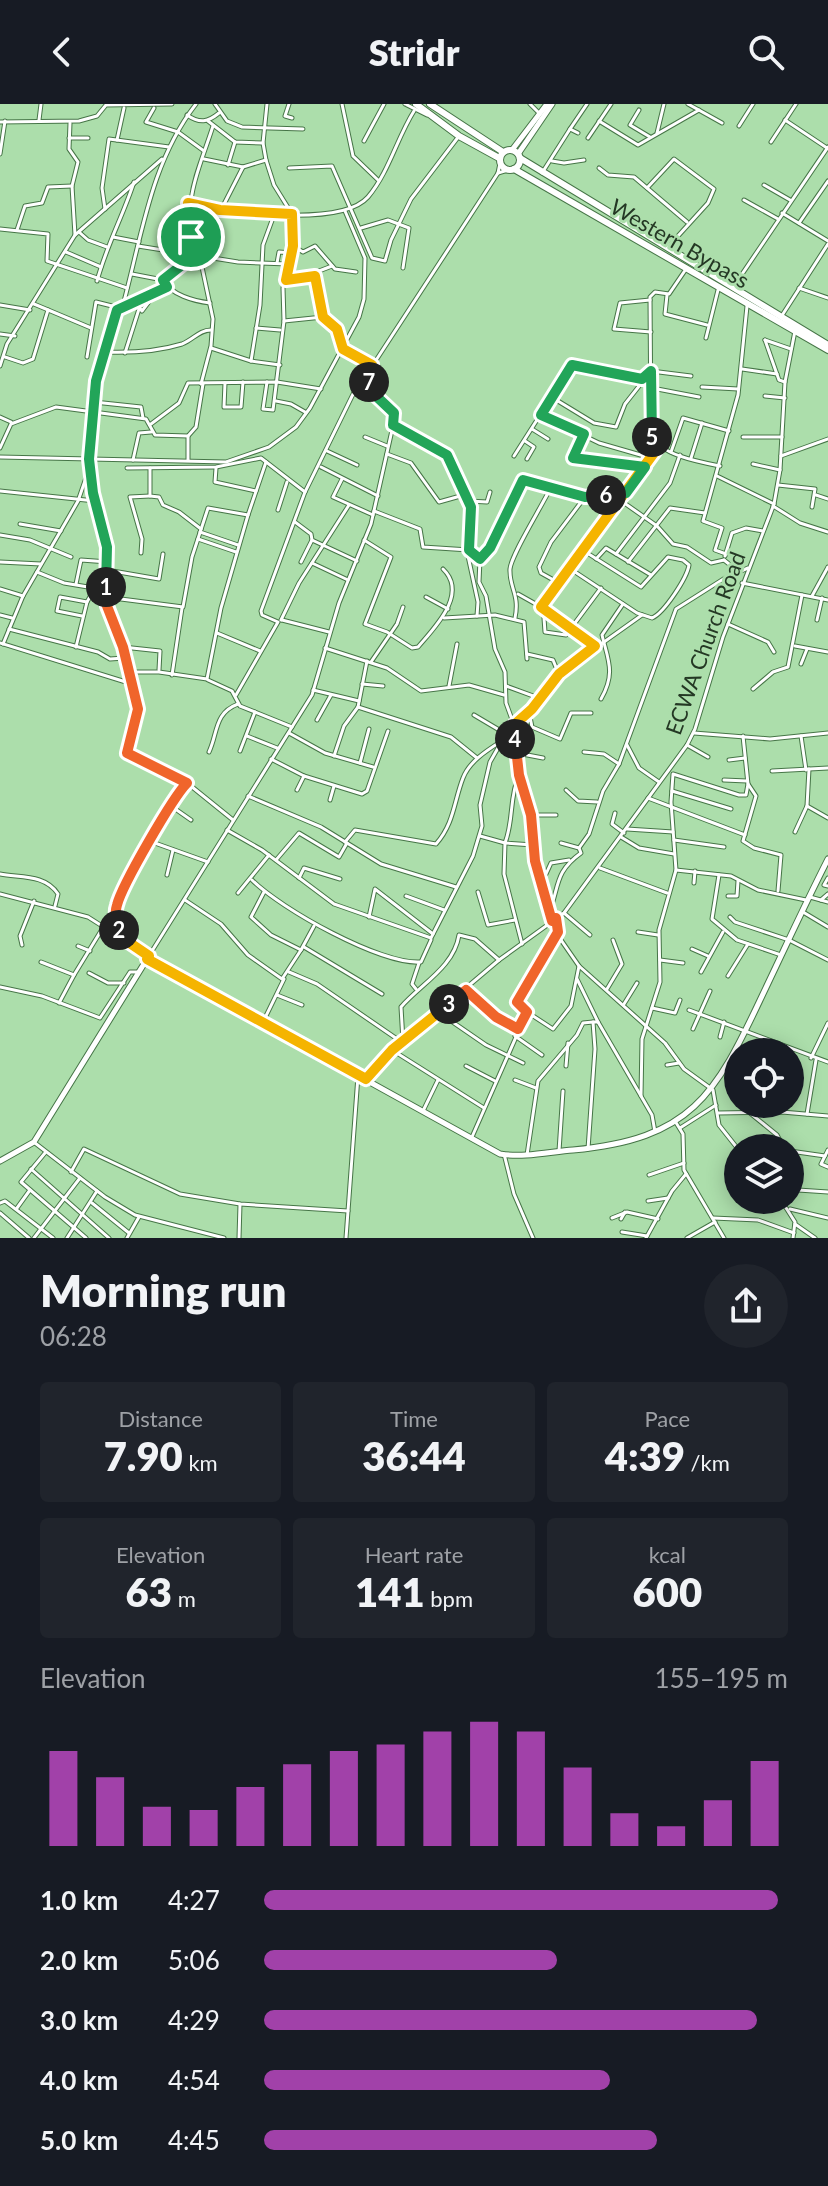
<!DOCTYPE html>
<meta charset="utf-8">
<style>
:root{--surface:#171b24;--page:#20242c;--text:#f1f3f6;--muted:#9ea1a6;--accent:#a141a9}
body{margin:0;font-family:Lato,sans-serif;background:var(--page);color:var(--text);height:100vh;display:flex;flex-direction:column;font-size:30px;white-space:nowrap}
*{box-sizing:border-box;margin:0}
p{font-size:26px;color:var(--muted)}
.icon{flex:none;width:44px;height:44px;fill:none;stroke:currentColor;stroke-width:2;stroke-linecap:round;stroke-linejoin:round}
.map{position:relative;height:1134px;overflow:hidden}
.side{display:flex;flex-direction:column;background:var(--surface);flex:1}
.side>*{flex:none}
.controls{position:absolute;left:724px;top:934px;display:grid;gap:16px}
.controls a{display:grid;place-items:center;width:80px;height:80px;border-radius:50%;background:var(--surface);box-shadow:0 4px 20px #0003;font-size:40px}
.pin{position:absolute;display:grid;place-items:center;width:68px;height:68px;color:#fff;margin:-34px;border:4px solid #fff;border-radius:50%;box-shadow:0 2px 8px #0007}
.km{position:absolute;width:40px;height:40px;margin:-20px;border-radius:50%;background:#222;color:#fff;font-size:22px;line-height:40px;text-align:center}
.round{display:grid;place-items:center;flex:none;width:84px;height:84px;border-radius:42px;background:var(--page)}
.head{display:flex;align-items:center;justify-content:space-between;height:136px;padding:0 40px}
h1{font-size:44px;font-weight:800;line-height:60px}
.figures{display:grid;grid-template-columns:repeat(3,1fr);gap:12px;height:136px;padding:8px 40px}
.figures div{display:grid;align-content:center;border-radius:8px;background:var(--page);text-align:center}
.figures b{font-size:40px;font-weight:800}
.figures small{font-size:22px;font-weight:400}
.figures p{font-size:22px}
.chart{height:224px;padding:16px 40px}
.chart p{display:flex;justify-content:space-between}
.chart svg{width:100%;height:144px;margin-top:8px;stroke:var(--accent);stroke-width:6}
ul{padding:0 40px;list-style:none;font-size:26px}
li{display:grid;grid-template-columns:128px 96px 1fr;align-items:center;height:60px}
li i{height:20px;border-radius:10px;background:var(--accent)}
header{display:flex;justify-content:space-between;align-items:center;height:104px;padding:0 40px;background:var(--surface);font-size:36px;font-weight:800}
.map>svg:first-child{display:block}
.lines{fill:none;stroke-linecap:round;stroke-linejoin:round}
.street-casing{stroke:#467547;stroke-width:5}
.secondary-casing{stroke:#467547;stroke-width:7}
.primary-casing{stroke:#467547;stroke-width:8}
.street{stroke:#fff;stroke-width:3}
.secondary{stroke:#fff;stroke-width:5}
.primary{stroke:#fff;stroke-width:6}
.split-1-casing{stroke:#fff;stroke-width:16}
.split-2-casing{stroke:#fff;stroke-width:16}
.split-3-casing{stroke:#fff;stroke-width:16}
.split-4-casing{stroke:#fff;stroke-width:16}
.split-5-casing{stroke:#fff;stroke-width:16}
.split-6-casing{stroke:#fff;stroke-width:16}
.split-7-casing{stroke:#fff;stroke-width:16}
.split-8-casing{stroke:#fff;stroke-width:16}
.split-1{stroke:#22a559;stroke-width:10}
.split-2{stroke:#f0652b;stroke-width:10}
.split-3{stroke:#f5b400;stroke-width:10}
.split-4{stroke:#f0652b;stroke-width:10}
.split-5{stroke:#f5b400;stroke-width:10}
.split-6{stroke:#22a559;stroke-width:10}
.split-7{stroke:#22a559;stroke-width:10}
.split-8{stroke:#f5b400;stroke-width:10}
.labels{text-anchor:middle;dominant-baseline:central;stroke-width:6;stroke-linejoin:round;paint-order:stroke}
.street-label{font-size:22px;fill:#243824;stroke:#acdeab}
</style>
<header><svg class="icon" aria-label="back" viewBox="0 0 24 24"><path d="M15 5l-7 7 7 7"/></svg>Stridr<svg class="icon" aria-label="search" viewBox="0 0 24 24"><circle cx="10" cy="10" r="6"/><path d="M15 15l6 6"/></svg></header>
<div class="map">
<svg width="828" height="1134" viewBox="0 0 828 1134">
<rect width="100%" height="100%" fill="#acdeab"/>
<g class="lines">
<defs>
<g id="street">
<path d="M196 0C151 58 142 131 123 201L116 208 96 277 89 367 107 443V502L123 543 138 605 127 649 181 674 233 716"/>
<polyline points="215,0 227,17 242,23 303,25"/>
<polyline points="267,0 263,39 266,56 274,81 292,110 293,141"/>
<polyline points="289,0 285,12 292,14"/>
<polyline points="342,0 353,52 378,76"/>
<polyline points="405,0 427,11"/>
<polyline points="530,0 539,9"/>
<polyline points="688,0 722,19"/>
<polyline points="154,4 146,18 178,28 204,47"/>
<polyline points="639,6 630,21 650,33"/>
<path d="M187 11C200 20 208 18 219 9"/>
<polyline points="39,16 41,0"/>
<polyline points="785,16 827,44"/>
<polyline points="208,17 235,38 263,39"/>
<polyline points="599,17 638,41 699,6"/>
<polyline points="0,18 79,17 97,12 106,1 172,0"/>
<polyline points="70,19 69,45 78,58 72,82 75,131"/>
<polyline points="739,22 753,0"/>
<polyline points="570,25 587,0"/>
<polyline points="657,29 664,0"/>
<polyline points="69,34 88,34"/>
<polyline points="588,34 611,0"/>
<polyline points="117,36 124,4"/>
<polyline points="364,37 384,0"/>
<polyline points="771,38 796,0"/>
<polyline points="0,50 5,17"/>
<polyline points="204,55 243,63 266,56"/>
<polyline points="552,57 564,59 584,56"/>
<polyline points="228,61 235,38"/>
<polyline points="289,64 332,62 372,154 385,157 391,136 411,95 459,32"/>
<polyline points="599,64 608,71 634,73 687,118"/>
<polyline points="498,69 508,66"/>
<polyline points="542,69 570,25 578,29"/>
<polyline points="764,81 790,96"/>
<polyline points="647,84 674,55 714,85 708,99 668,143"/>
<polyline points="744,96 778,115"/>
<path d="M188 99C226 108 341 124 368 93 389 68 397 34 414 7"/>
<polyline points="105,105 102,84 109,35 169,43"/>
<polyline points="782,109 828,137"/>
<polyline points="799,119 828,77"/>
<polyline points="361,124 388,116 409,124 403,164"/>
<polyline points="0,125 48,130 47,157 127,184"/>
<polyline points="17,126 25,102 42,99 48,83 72,82"/>
<polyline points="79,128 88,136 107,143"/>
<polyline points="113,133 139,138"/>
<polyline points="138,142 238,158 288,160"/>
<polyline points="66,148 101,163"/>
<path d="M197 149C182 93 196 75 213 22"/>
<polyline points="277,159 279,148 292,149"/>
<path d="M686 165 669 190 655 188 650 193 651 331C660 351 699 358 720 362"/>
<polyline points="319,167 332,162"/>
<path d="M132 170 163 176C171 191 194 197 210 199"/>
<polyline points="163,176 192,150"/>
<polyline points="286,176 315,172 323,213"/>
<path d="M97 177C107 140 123 112 134 78"/>
<polyline points="734,182 828,43"/>
<polyline points="799,184 828,194"/>
<polyline points="667,191 665,210 707,221"/>
<polyline points="134,196 142,207 157,187"/>
<polyline points="650,196 620,199 614,225 651,228"/>
<polyline points="34,200 91,224"/>
<polyline points="0,201 30,206"/>
<polyline points="123,201 167,183"/>
<polyline points="781,213 828,140"/>
<polyline points="284,217 323,213 337,225 343,245 372,261"/>
<polyline points="256,224 280,226"/>
<polyline points="0,230 15,232"/>
<polyline points="706,234 718,186"/>
<polyline points="765,236 779,276 785,278"/>
<polyline points="765,236 791,245"/>
<polyline points="211,244 251,257 280,261"/>
<path d="M104 248C130 249 156 248 182 240 193 236 199 226 211 226"/>
<polyline points="125,249 139,205"/>
<polyline points="5,253 23,259 33,255 48,206"/>
<polyline points="87,253 96,198 120,204"/>
<polyline points="251,257 260,201 263,141 274,111"/>
<polyline points="0,262 7,240 75,131 162,55"/>
<polyline points="742,265 777,270"/>
<polyline points="267,278 263,305 273,306 284,217 283,184 293,142 303,148 315,142 335,165 356,168"/>
<polyline points="225,279 224,303 241,303 243,278"/>
<polyline points="201,280 211,242 213,215 199,149 243,63"/>
<polyline points="702,283 738,285"/>
<polyline points="652,284 699,293"/>
<polyline points="356,286 381,296"/>
<polyline points="765,292 785,294"/>
<polyline points="553,294 594,319 616,323 625,300 651,267 691,272"/>
<polyline points="276,297 291,300 305,308"/>
<polyline points="94,298 141,303 143,314"/>
<polyline points="541,311 599,339 651,354"/>
<polyline points="0,313 11,318"/>
<polyline points="151,320 179,299 188,279 277,278 321,285"/>
<polyline points="393,321 447,351 469,397 473,420 468,452 478,498 477,512"/>
<polyline points="532,325 548,335"/>
<polyline points="584,330 573,354 645,363"/>
<polyline points="365,333 387,342"/>
<polyline points="743,333 782,333"/>
<polyline points="525,337 534,343 527,355"/>
<polyline points="0,344 11,320 56,303 146,315 155,331 188,332 196,323 203,280"/>
<polyline points="327,347 357,361"/>
<polyline points="671,348 683,314 729,327"/>
<polyline points="387,350 411,359 439,398 464,391"/>
<polyline points="514,352 572,261 642,275"/>
<polyline points="781,352 828,335"/>
<polyline points="0,353 226,358 269,343 296,323 310,304 359,213 364,195 365,154 345,107"/>
<polyline points="691,354 702,319"/>
<polyline points="133,356 139,329 151,328"/>
<polyline points="188,356 188,332"/>
<polyline points="753,360 780,366"/>
<polyline points="321,363 378,392"/>
<polyline points="127,364 216,363 261,354 305,388"/>
<polyline points="150,364 150,392 159,393 163,401 179,408 201,425"/>
<polyline points="216,364 215,378 256,387"/>
<polyline points="717,372 774,400"/>
<polyline points="342,375 333,393 373,411"/>
<polyline points="778,381 815,385 812,403"/>
<polyline points="0,387 95,397"/>
<polyline points="816,391 828,395"/>
<polyline points="620,396 657,422 673,440 687,443 711,459 724,456"/>
<polyline points="469,397 487,398 490,388"/>
<polyline points="773,402 800,419 828,428"/>
<polyline points="278,406 287,378"/>
<polyline points="374,407 420,425 423,443 469,446 480,455 479,478 486,492 495,545 505,568 506,599 514,621 519,671 531,711 535,757 552,817"/>
<polyline points="295,418 311,430 312,436 357,457"/>
<polyline points="20,420 61,427"/>
<polyline points="200,428 238,441"/>
<polyline points="0,431 30,436 71,453"/>
<polyline points="198,435 236,448"/>
<path d="M364 436 391 453 365 520 387 528 412 544 418 543C434 524 469 490 443 465"/>
<polyline points="141,449 142,435 130,393 150,392"/>
<polyline points="616,450 670,379 680,351"/>
<polyline points="726,450 715,446 722,424 703,417 738,291 747,202"/>
<polyline points="725,452 732,429 746,424 763,427"/>
<polyline points="481,455 490,444 523,376 585,393 626,389"/>
<polyline points="596,455 606,444 651,471"/>
<polyline points="724,456 739,468"/>
<polyline points="0,458 41,460"/>
<polyline points="301,458 312,436"/>
<polyline points="628,458 670,404 705,409"/>
<polyline points="312,459 348,476"/>
<path d="M569 464 637 509 652 514C664 509 687 474 689 461L683 456 668 453 641 483 584 447"/>
<polyline points="107,466 159,475 163,450"/>
<polyline points="37,468 64,479 106,486 121,495 183,503 192,453 208,404 248,411 266,358"/>
<polyline points="559,479 541,469 539,463 551,438 585,393"/>
<polyline points="742,479 828,496"/>
<polyline points="76,480 81,456 108,458"/>
<polyline points="601,484 566,531 545,528 543,500 659,342"/>
<polyline points="0,485 23,492"/>
<polyline points="518,490 541,503"/>
<polyline points="812,492 828,463"/>
<polyline points="426,493 448,505"/>
<polyline points="87,498 95,484"/>
<polyline points="543,506 595,542"/>
<polyline points="0,511 12,514"/>
<polyline points="444,514 495,511 524,518 527,555"/>
<path d="M515 514C520 490 509 484 510 465 511 451 542 402 550 385"/>
<polyline points="281,516 299,479 349,401"/>
<polyline points="282,516 329,528"/>
<polyline points="817,516 822,494"/>
<polyline points="728,520 768,538 774,548"/>
<polyline points="9,525 98,548 110,555 124,554"/>
<polyline points="217,529 260,547"/>
<polyline points="0,539 129,579"/>
<polyline points="3,540 23,492 78,397 88,368"/>
<polyline points="795,542 828,548"/>
<polyline points="76,543 87,498 60,493 57,507 82,512"/>
<polyline points="123,543 160,547 159,566"/>
<polyline points="325,544 387,564 421,587 469,581 504,591"/>
<polyline points="527,550 553,556 558,568"/>
<polyline points="367,557 358,603 451,633 477,654"/>
<polyline points="371,558 397,520 403,503"/>
<polyline points="801,560 807,545"/>
<polyline points="129,568 159,568 207,575 221,504 248,411"/>
<polyline points="172,571 182,504"/>
<polyline points="208,576 232,587 240,602 292,623"/>
<polyline points="362,580 383,582"/>
<polyline points="449,582 457,540"/>
<polyline points="506,582 536,593"/>
<polyline points="753,585 773,568 788,563 802,491"/>
<polyline points="313,586 359,597"/>
<polyline points="236,591 278,518 262,511 261,507 305,388 360,276 369,267"/>
<path d="M601 595C616 569 608 556 602 531L623 500"/>
<polyline points="529,608 532,623 560,635 571,609 591,609"/>
<polyline points="474,611 506,630"/>
<polyline points="317,616 331,591"/>
<polyline points="289,629 325,649 373,663"/>
<polyline points="694,629 770,635 828,629"/>
<polyline points="247,632 277,644"/>
<polyline points="743,632 748,680 756,692 743,737 754,744 781,751 778,787"/>
<polyline points="801,632 806,666"/>
<polyline points="627,641 639,664 659,678"/>
<polyline points="687,641 708,653"/>
<polyline points="240,647 255,608"/>
<path d="M209 648C218 629 214 609 238 600"/>
<polyline points="584,648 604,650 619,660"/>
<polyline points="517,649 543,654"/>
<polyline points="334,652 344,622 358,603"/>
<polyline points="271,655 304,672 362,690 367,687 388,627"/>
<polyline points="729,656 745,654"/>
<polyline points="360,659 369,625"/>
<polyline points="772,667 828,664"/>
<path d="M519 671C509 693 514 716 505 739L533 741"/>
<polyline points="724,676 747,677"/>
<polyline points="187,679 152,738 208,758"/>
<polyline points="297,686 304,672"/>
<polyline points="566,686 578,697 597,698"/>
<polyline points="672,687 731,705"/>
<polyline points="248,692 321,723 381,760 456,783"/>
<polyline points="648,694 745,731"/>
<polyline points="330,696 334,682"/>
<polyline points="171,702 191,716"/>
<polyline points="807,702 828,714"/>
<polyline points="615,709 612,720 624,729"/>
<polyline points="531,711 556,711"/>
<polyline points="627,725 673,728"/>
<polyline points="227,726 262,746 334,800 431,834 473,752 482,722 480,701 490,658 506,630 532,605 559,570 642,511"/>
<polyline points="795,728 807,702 809,665"/>
<polyline points="480,732 505,739 504,770 522,840"/>
<polyline points="621,733 639,744 674,750"/>
<polyline points="674,736 724,743"/>
<path d="M345 738 355 726 436 740C454 720 454 697 463 674 469 658 486 647 500 638"/>
<polyline points="561,739 579,744 589,730 603,687 619,660 676,505 725,474 748,464"/>
<polyline points="276,756 299,729 339,753 347,739"/>
<polyline points="600,764 667,789"/>
<polyline points="676,766 731,772 758,786 806,796"/>
<path d="M0 770C20 774 45 770 58 790L55 802"/>
<polyline points="167,771 173,746"/>
<polyline points="719,771 712,815 737,836 781,851"/>
<polyline points="539,773 546,770 551,759 569,756"/>
<polyline points="299,774 304,764 340,775"/>
<polyline points="828,774 824,781 828,782"/>
<path d="M252 776C281 805 381 861 421 858L431 836"/>
<polyline points="694,779 695,767"/>
<polyline points="264,788 251,813 271,831 301,846 314,822"/>
<polyline points="478,788 488,821 515,816"/>
<polyline points="238,789 269,751"/>
<polyline points="0,790 88,813 149,852"/>
<polyline points="406,792 444,806"/>
<polyline points="728,792 737,792 738,777"/>
<polyline points="810,793 828,798"/>
<polyline points="185,796 221,820 248,851 282,875 301,846"/>
<polyline points="821,796 828,790"/>
<polyline points="803,808 828,823"/>
<polyline points="564,809 590,831"/>
<path d="M548 811C560 784 553 769 581 749L579 744"/>
<polyline points="369,813 375,785 433,830"/>
<polyline points="730,813 735,818 789,836 828,856"/>
<polyline points="556,815 561,836 579,862 665,939 684,965 713,986 719,1021 738,1045"/>
<polyline points="638,828 658,831"/>
<polyline points="121,833 115,814 117,799 151,738"/>
<polyline points="22,841 20,832 34,797"/>
<polyline points="78,842 90,847"/>
<polyline points="304,843 382,890"/>
<polyline points="692,845 708,852"/>
<polyline points="147,855 312,591 339,499 371,420 395,313 370,282 369,267 498,69 500,59"/>
<polyline points="660,856 683,859"/>
<polyline points="41,858 74,871 104,822"/>
<polyline points="289,868 317,880 400,937"/>
<polyline points="701,868 723,828"/>
<polyline points="89,869 108,879 124,879"/>
<polyline points="728,872 748,840"/>
<polyline points="577,875 598,918 593,918 595,945 588,1045"/>
<polyline points="0,883 42,892 100,914 130,868 137,868"/>
<polyline points="416,885 412,880 419,859"/>
<polyline points="607,885 622,860 613,836"/>
<polyline points="466,886 496,913 517,924"/>
<polyline points="277,891 302,901"/>
<polyline points="59,899 74,871"/>
<polyline points="624,900 637,879"/>
<polyline points="652,904 675,909 680,896"/>
<polyline points="689,906 828,958"/>
<polyline points="438,908 486,941 523,959"/>
<polyline points="527,908 553,925 571,902 579,862"/>
<polyline points="263,918 284,875"/>
<polyline points="598,918 652,1011 655,1028"/>
<polyline points="693,925 710,887"/>
<polyline points="515,932 542,951"/>
<polyline points="720,933 724,918"/>
<path d="M403 937 401 903C421 880 454 863 459 831L475 835 499 856"/>
<polyline points="392,946 484,1004"/>
<polyline points="811,954 828,919"/>
<polyline points="667,961 679,959"/>
<polyline points="466,962 495,977"/>
<polyline points="566,962 568,939"/>
<polyline points="727,963 738,967"/>
<polyline points="366,975 401,939 499,856 564,809 687,641 695,625 723,533 774,400 780,366 785,278 795,227"/>
<polyline points="515,976 536,984"/>
<polyline points="641,992 642,935 660,878 659,826 676,766 671,698 673,670 739,691 746,691 748,680"/>
<polyline points="423,1007 438,976"/>
<polyline points="718,1009 782,1008 828,1012"/>
<polyline points="750,1009 777,1031 784,1044"/>
<polyline points="807,1010 816,956"/>
<polyline points="675,1017 683,1030 684,1066 724,1134"/>
<polyline points="680,1024 716,1001"/>
<polyline points="472,1033 527,908 517,898 558,828"/>
<polyline points="35,1039 105,1093 135,1111 224,1134"/>
<polyline points="771,1044 776,1033"/>
<polyline points="828,1046 821,1060 828,1063"/>
<polyline points="559,1047 563,987"/>
<polyline points="790,1047 825,1052"/>
<polyline points="45,1049 21,1078 86,1134"/>
<polyline points="504,1050 514,1090 533,1134"/>
<polyline points="527,1051 538,977 577,931 583,919 593,918"/>
<polyline points="790,1053 794,1059"/>
<polyline points="31,1065 109,1134"/>
<polyline points="71,1068 84,1045 180,1090 240,1100 348,1107"/>
<polyline points="649,1071 684,1059"/>
<polyline points="798,1086 828,1088"/>
<polyline points="781,1096 795,1118 793,1134"/>
<polyline points="648,1097 668,1094"/>
<polyline points="0,1099 5,1097 53,1134"/>
<polyline points="92,1099 129,1129"/>
<polyline points="17,1104 30,1086"/>
<polyline points="790,1105 828,1114"/>
<polyline points="0,1109 29,1134"/>
<polyline points="612,1114 627,1108 658,1115"/>
<polyline points="713,1114 758,1116 794,1129"/>
<polyline points="621,1115 625,1108"/>
<polyline points="795,1120 815,1134"/>
<polyline points="622,1128 647,1132"/>
<polyline points="34,1134 80,1074"/>
<polyline points="67,1134 97,1087"/>
<polyline points="127,1134 139,1113"/>
<polyline points="239,1134 240,1100"/>
<polyline points="346,1134 358,972"/>
<polyline points="646,1134 672,1087 686,1070"/>
<polyline points="687,1134 715,1118"/>
</g>
<g id="secondary">
<polyline points="512,46 547,0"/>
<polyline points="518,50 552,0"/>
<path d="M0 1057 34 1038 147 855 500 1050C524 1054 549 1048 573 1046 691 1035 715 992 762 892 784 846 805 800 828 755"/>
</g>
<g id="primary">
<polyline points="416,0 459,32 499,54"/>
<polyline points="430,0 503,48"/>
<circle cx="510" cy="56" r="10"/>
<polyline points="520,54 828,241"/>
<polyline points="514,65 828,246"/>
</g>
</defs>
<use href="#street" class="street-casing"/>
<use href="#secondary" class="secondary-casing"/>
<use href="#primary" class="primary-casing"/>
<use href="#street" class="street"/>
<use href="#secondary" class="secondary"/>
<use href="#primary" class="primary"/>
</g>
<g class="lines">
<defs>
<polyline id="split-1" points="106,483 107,443 93,389 89,355 96,277 117,206 167,183 163,176 197,149 191,133"/>
<path id="split-2" d="M106 483 107 502 123 543 138 605 127 649 187 679C173 693 122 781 117 801 114 810 117 817 119 826"/>
<polyline id="split-3" points="119,826 121,833 149,852 147,855 366,975 392,946 449,900"/>
<polyline id="split-4" points="449,900 466,886 496,913 518,925 527,908 517,898 558,828 556,814 552,817 535,757 531,711 519,671 515,635"/>
<polyline id="split-5" points="515,635 514,621 532,605 559,570 595,542 541,503 659,342 652,333"/>
<polyline id="split-6" points="606,391 626,389 645,363 573,354 584,330 541,311 572,261 642,275 651,267 652,333"/>
<polyline id="split-7" points="369,278 376,292 394,309 393,321 447,351 471,403 469,446 480,455 490,444 523,376 585,393 606,391"/>
<polyline id="split-8" points="191,133 188,99 220,106 292,110 293,142 286,176 315,172 323,213 337,225 343,245 372,261 369,278"/>
</defs>
<use href="#split-1" class="split-1-casing"/>
<use href="#split-2" class="split-2-casing"/>
<use href="#split-3" class="split-3-casing"/>
<use href="#split-4" class="split-4-casing"/>
<use href="#split-5" class="split-5-casing"/>
<use href="#split-6" class="split-6-casing"/>
<use href="#split-7" class="split-7-casing"/>
<use href="#split-8" class="split-8-casing"/>
<use href="#split-1" class="split-1"/>
<use href="#split-2" class="split-2"/>
<use href="#split-3" class="split-3"/>
<use href="#split-4" class="split-4"/>
<use href="#split-5" class="split-5"/>
<use href="#split-6" class="split-6"/>
<use href="#split-7" class="split-7"/>
<use href="#split-8" class="split-8"/>
</g>
<g class="labels">
<g class="street-label">
<text transform="translate(680 139) rotate(30)">Western Bypass</text>
<text transform="translate(705 539) rotate(-70)">ECWA Church Road</text>
</g>
</g>
</svg>
<div class="controls">
<a><svg class="icon" aria-label="locate" viewBox="0 0 24 24"><circle cx="12" cy="12" r="6"/><path d="M12 2v4M12 18v4M2 12h4M18 12h4"/></svg></a>
<a><svg class="icon" aria-label="layers" viewBox="0 0 24 24"><path d="M12 4l9 5-9 5-9-5zM3 14l9 5 9-5"/></svg></a>
</div>
<div class="pin" style="left:191px;top:133px;background:#1e9e55"><svg class="icon" aria-label="arrive" viewBox="0 0 24 24"><path d="M6 21V4h12l-3 4 3 4H6"/></svg></div>
<b class="km" style="left:106px;top:483px">1</b>
<b class="km" style="left:119px;top:826px">2</b>
<b class="km" style="left:449px;top:900px">3</b>
<b class="km" style="left:515px;top:635px">4</b>
<b class="km" style="left:652px;top:333px">5</b>
<b class="km" style="left:606px;top:391px">6</b>
<b class="km" style="left:369px;top:278px">7</b>
</div>
<section class="side">
<div class="head"><div><h1>Morning run</h1><p>06:28</p></div><a class="round"><svg class="icon" aria-label="share" viewBox="0 0 24 24"><path d="M12 15V3M7 8l5-5 5 5M5 13v7h14v-7"/></svg></a></div>
<div class="figures">
<div><p>Distance</p><b>7.90<small> km</small></b></div>
<div><p>Time</p><b>36:44</b></div>
<div><p>Pace</p><b>4:39<small> /km</small></b></div>
</div>
<div class="figures">
<div><p>Elevation</p><b>63<small> m</small></b></div>
<div><p>Heart rate</p><b>141<small> bpm</small></b></div>
<div><p>kcal</p><b>600</b></div>
</div>
<div class="chart"><p><span>Elevation</span>155–195 m</p>
<svg viewBox="0 0 160 44" preserveAspectRatio="none"><path d="M5 44V15M15 44V23M25 44V32M35 44V33M45 44V26M55 44V19M65 44V15M75 44V13M85 44V9M95 44V6M105 44V9M115 44V20M125 44V34M135 44V38M145 44V30M155 44V18"/></svg>
</div>
<ul>
<li><b>1.0 km</b>4:27<i style="width:98%"></i></li>
<li><b>2.0 km</b>5:06<i style="width:56%"></i></li>
<li><b>3.0 km</b>4:29<i style="width:94%"></i></li>
<li><b>4.0 km</b>4:54<i style="width:66%"></i></li>
<li><b>5.0 km</b>4:45<i style="width:75%"></i></li>
</ul>
</section>
